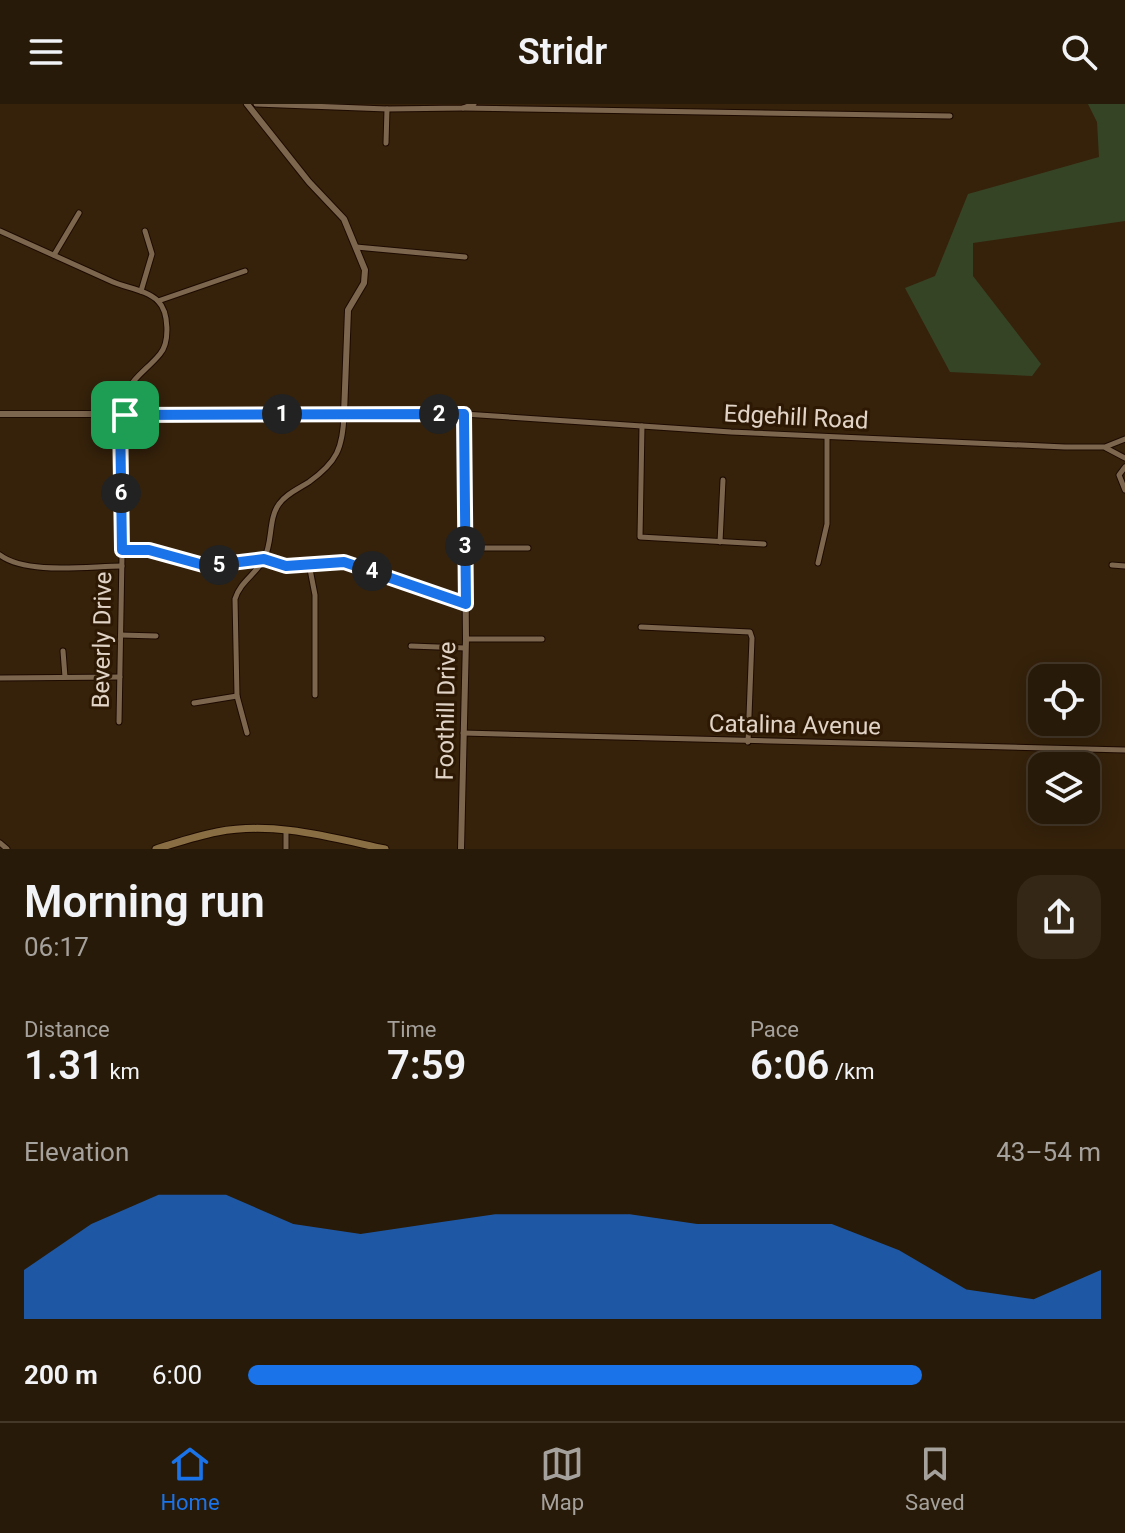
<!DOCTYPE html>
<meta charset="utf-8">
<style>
:root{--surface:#281a08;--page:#342716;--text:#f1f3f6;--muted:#a5a19c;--line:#443829;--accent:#1a73e8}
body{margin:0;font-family:Roboto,sans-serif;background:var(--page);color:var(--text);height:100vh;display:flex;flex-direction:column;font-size:30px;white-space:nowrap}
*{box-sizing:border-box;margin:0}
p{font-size:26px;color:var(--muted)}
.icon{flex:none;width:44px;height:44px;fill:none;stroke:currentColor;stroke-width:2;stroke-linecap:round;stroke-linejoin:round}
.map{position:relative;height:745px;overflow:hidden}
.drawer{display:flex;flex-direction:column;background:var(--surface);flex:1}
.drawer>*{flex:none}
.buttons{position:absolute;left:1028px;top:560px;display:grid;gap:16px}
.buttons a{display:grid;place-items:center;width:72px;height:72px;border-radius:16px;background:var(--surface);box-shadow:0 4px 20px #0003,0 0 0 2px var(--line);font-size:40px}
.pin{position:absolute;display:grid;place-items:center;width:68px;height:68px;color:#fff;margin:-34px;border-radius:16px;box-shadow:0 4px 12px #0006}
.km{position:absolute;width:40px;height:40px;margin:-20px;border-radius:50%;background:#222;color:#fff;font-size:22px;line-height:40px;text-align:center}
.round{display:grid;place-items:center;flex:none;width:84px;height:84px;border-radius:24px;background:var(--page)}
.summary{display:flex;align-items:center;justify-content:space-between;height:136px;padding:0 24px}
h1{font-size:44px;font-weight:600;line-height:60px}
.figures{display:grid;grid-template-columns:repeat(3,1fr);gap:12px;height:136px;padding:8px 24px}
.figures div{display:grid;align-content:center}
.figures b{font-size:40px;font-weight:600}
.figures small{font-size:22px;font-weight:400}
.figures p{font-size:22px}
.chart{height:224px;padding:16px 24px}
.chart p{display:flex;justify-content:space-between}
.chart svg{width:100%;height:144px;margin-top:8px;fill:var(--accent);opacity:.7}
ul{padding:0 24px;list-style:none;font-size:26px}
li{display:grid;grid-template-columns:128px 96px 1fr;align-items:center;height:60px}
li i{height:20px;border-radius:10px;background:var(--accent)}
header{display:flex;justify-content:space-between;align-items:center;height:104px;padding:0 24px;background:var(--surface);font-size:36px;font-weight:600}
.dock{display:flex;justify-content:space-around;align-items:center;height:112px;border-top:2px solid var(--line);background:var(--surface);font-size:22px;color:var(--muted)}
.dock a{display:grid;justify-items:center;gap:4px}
.dock .selected{color:var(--accent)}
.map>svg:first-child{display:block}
.green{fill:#364426}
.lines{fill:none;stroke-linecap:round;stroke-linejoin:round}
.minor-casing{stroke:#1d0a00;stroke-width:7}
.tertiary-casing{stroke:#1d0a00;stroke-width:8}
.secondary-casing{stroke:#1d0a00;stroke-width:9}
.minor{stroke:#7d664e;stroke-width:5}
.tertiary{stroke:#7d664e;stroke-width:6}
.secondary{stroke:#886e42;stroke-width:7}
.route-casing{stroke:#fff;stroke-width:16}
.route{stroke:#1a73e8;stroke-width:10}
.labels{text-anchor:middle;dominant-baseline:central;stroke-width:6;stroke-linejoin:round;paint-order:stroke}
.street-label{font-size:24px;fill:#e1d4c7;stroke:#2c1803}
</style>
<header><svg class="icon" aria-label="menu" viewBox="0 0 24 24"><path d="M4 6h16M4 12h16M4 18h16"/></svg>Stridr<svg class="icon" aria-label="search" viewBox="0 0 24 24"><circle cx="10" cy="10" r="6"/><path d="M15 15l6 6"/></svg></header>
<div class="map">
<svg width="1125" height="745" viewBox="0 0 1125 745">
<rect width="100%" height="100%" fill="#36220b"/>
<polygon class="green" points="1088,0 1125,0 1125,117 973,139 973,172 1041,260 1032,272 950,268 905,184 935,172 968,90 1099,53 1097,18"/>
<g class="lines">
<defs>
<g id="minor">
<polyline points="256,0 387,5 463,4 474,0"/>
<polyline points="463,4 950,12"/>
<polyline points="386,39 387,5"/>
<path d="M0 127C37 144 75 161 113 178 127 184 147 186 158 197 169 208 170 238 160 250 143 271 121 278 125 310"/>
<polyline points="356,143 465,153"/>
<polyline points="54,151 79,109"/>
<polyline points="141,187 152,150 145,127"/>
<polyline points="158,197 245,167"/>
<polyline points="464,310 731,328 1065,343 1105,343 1125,335"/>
<polyline points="642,322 640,433 764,440"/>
<polyline points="1106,344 1125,354"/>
<polyline points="1125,363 1119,371 1125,386"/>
<polyline points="720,438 723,376"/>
<polyline points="465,444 528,444"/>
<polyline points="122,446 149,446 207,462 264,455 286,462 344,458 466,500"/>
<path d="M0 451C26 471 89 462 122 462"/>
<polyline points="818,459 827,420 827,333"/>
<polyline points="309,460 315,491 315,591"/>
<polyline points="1112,461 1125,462"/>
<polyline points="641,523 750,528 752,534 748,638"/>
<polyline points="121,531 156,532"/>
<polyline points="466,535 542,535"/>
<polyline points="411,542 465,544"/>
<polyline points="63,547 65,573"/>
<polyline points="0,574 120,573"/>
<polyline points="194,599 237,592"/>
<polyline points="119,618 123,397 120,382 120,311"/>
<path d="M247 629 237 592 235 495C240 478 256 470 264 455 273 438 268 415 279 400 286 390 298 385 309 378 337 358 343 344 344 310"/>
<polyline points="463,629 1125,646"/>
<polyline points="0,739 7,745"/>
<polyline points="286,745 286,726"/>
</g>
<g id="tertiary">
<polyline points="247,0 309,78 344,115 365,166 364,179 348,206 344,310"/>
<polyline points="0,310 464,310 466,535 461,745"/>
</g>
<path id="secondary" d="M156 745C176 739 196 732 217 728 274 717 329 733 385 745"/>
</defs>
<use href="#minor" class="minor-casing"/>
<use href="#tertiary" class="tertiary-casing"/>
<use href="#secondary" class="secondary-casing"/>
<use href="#minor" class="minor"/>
<use href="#tertiary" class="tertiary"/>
<use href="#secondary" class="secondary"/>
</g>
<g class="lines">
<defs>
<polygon id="route" points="464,310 466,500 344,458 286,462 264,455 207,462 149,446 122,446 120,311"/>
</defs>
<use href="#route" class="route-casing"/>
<use href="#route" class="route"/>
</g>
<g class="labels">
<g class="street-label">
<text transform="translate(796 313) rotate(3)">Edgehill Road</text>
<text transform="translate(102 536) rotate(-89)">Beverly Drive</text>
<text transform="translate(446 607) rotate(-89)">Foothill Drive</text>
<text transform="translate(795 621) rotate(1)">Catalina Avenue</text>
</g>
</g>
</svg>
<div class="buttons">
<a><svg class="icon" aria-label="locate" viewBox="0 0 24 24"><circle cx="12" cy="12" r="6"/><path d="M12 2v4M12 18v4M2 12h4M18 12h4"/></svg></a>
<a><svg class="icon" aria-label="layers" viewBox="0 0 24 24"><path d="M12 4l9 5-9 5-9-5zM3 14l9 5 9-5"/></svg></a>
</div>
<div class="pin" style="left:125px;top:311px;background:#1e9e55"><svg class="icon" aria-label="arrive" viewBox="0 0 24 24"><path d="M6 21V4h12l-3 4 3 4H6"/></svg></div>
<b class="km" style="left:282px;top:310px">1</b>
<b class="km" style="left:439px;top:310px">2</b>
<b class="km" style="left:465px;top:442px">3</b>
<b class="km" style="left:372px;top:467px">4</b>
<b class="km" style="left:219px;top:461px">5</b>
<b class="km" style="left:121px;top:389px">6</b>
</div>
<section class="drawer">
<div class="summary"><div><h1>Morning run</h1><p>06:17</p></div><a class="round"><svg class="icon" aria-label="share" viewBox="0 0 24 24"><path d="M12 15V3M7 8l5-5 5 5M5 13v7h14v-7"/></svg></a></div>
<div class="figures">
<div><p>Distance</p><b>1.31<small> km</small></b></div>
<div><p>Time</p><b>7:59</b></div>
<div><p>Pace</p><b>6:06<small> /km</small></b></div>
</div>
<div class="chart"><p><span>Elevation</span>43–54 m</p>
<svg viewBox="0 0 160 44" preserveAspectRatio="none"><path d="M0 44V29L10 15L20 6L30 6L40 15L50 18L60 15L70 12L80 12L90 12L100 15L110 15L120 15L130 23L140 35L150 38L160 29V44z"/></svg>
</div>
<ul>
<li><b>200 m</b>6:00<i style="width:79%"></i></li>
</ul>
</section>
<nav class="dock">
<a class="selected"><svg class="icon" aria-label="home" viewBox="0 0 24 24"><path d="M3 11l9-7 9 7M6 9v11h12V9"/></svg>Home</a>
<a><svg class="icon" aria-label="map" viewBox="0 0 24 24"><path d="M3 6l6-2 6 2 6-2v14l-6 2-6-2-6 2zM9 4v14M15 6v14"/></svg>Map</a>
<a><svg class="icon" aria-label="saved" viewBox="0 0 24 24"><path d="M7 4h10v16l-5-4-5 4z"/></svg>Saved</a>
</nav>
